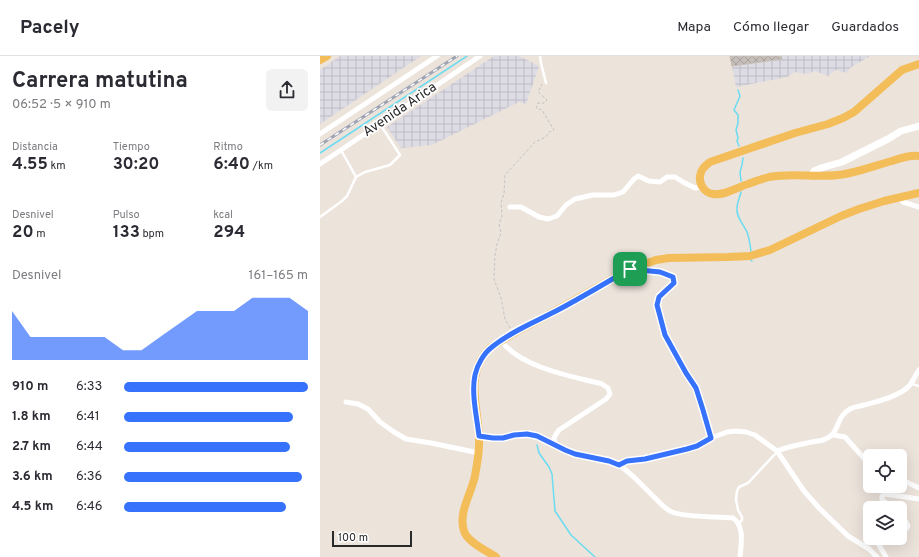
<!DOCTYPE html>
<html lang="es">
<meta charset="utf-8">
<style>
:root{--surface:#fff;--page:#f2f2f3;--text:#2b2b33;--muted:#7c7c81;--line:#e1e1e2;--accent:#3772fd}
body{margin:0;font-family:Overpass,sans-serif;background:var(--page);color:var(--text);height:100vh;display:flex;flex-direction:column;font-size:15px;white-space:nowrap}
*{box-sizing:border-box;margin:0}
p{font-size:13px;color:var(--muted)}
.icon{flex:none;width:22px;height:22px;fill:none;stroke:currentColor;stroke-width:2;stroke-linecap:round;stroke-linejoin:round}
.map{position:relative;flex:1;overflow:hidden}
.sheet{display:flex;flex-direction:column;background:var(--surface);width:320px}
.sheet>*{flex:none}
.controls{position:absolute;left:543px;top:393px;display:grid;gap:8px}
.controls a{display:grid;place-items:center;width:44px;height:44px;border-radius:6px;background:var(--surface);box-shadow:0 4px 16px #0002;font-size:20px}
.scale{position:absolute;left:12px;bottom:10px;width:80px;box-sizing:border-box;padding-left:4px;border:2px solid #292929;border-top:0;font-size:11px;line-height:14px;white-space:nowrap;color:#292929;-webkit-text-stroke:3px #fff;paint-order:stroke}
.pin{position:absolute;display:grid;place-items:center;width:34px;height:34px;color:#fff;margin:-17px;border-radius:8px;box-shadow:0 2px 6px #0006}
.round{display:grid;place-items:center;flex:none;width:42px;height:42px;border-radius:6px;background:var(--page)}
.overview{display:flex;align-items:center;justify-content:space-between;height:68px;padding:0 12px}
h1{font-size:22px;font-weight:700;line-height:30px}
.figures{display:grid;grid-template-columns:repeat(3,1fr);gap:6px;height:68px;padding:4px 12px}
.figures div{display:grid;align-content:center}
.figures b{font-size:17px;font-weight:700}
.figures small{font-size:11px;font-weight:400}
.figures p{font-size:11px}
.chart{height:112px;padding:8px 12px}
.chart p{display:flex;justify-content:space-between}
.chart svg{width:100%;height:72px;margin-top:4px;fill:var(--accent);opacity:.7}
ul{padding:0 12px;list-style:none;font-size:13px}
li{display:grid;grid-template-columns:64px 48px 1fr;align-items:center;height:30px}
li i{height:10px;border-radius:5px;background:var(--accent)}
header{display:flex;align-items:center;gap:24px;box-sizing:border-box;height:56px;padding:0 20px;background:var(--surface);border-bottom:1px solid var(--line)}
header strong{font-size:19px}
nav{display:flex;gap:22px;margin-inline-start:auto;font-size:14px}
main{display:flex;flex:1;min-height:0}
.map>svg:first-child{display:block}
.industrial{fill:url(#industrial-grid)}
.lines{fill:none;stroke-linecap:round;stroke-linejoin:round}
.stream{stroke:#6bdcf1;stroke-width:1.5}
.building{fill:url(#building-cross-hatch);stroke:#c7bfb5}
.path{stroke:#c3c3c3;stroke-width:1;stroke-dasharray:3 2;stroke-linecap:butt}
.lane{stroke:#fff;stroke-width:2.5}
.street{stroke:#fff;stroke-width:5}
.secondary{stroke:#fff;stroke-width:7}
.primary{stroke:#f3bd59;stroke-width:8}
.rail-casing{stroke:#9ea4b4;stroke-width:3}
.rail{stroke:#fff;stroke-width:1.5;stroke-dasharray:4.5;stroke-linecap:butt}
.route-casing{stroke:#fff;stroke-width:8}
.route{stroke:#3772fd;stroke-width:5}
.labels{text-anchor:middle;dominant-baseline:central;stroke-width:3.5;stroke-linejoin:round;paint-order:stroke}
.street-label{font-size:14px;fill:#292929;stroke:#fff}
</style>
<header>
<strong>Pacely</strong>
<nav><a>Mapa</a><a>Cómo llegar</a><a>Guardados</a></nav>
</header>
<main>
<section class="sheet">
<div class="overview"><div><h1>Carrera matutina</h1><p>06:52 · 5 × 910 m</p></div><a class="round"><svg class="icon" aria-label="share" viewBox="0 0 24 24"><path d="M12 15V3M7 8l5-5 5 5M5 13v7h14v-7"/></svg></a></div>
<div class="figures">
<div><p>Distancia</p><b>4.55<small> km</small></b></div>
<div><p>Tiempo</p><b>30:20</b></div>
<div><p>Ritmo</p><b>6:40<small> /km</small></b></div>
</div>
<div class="figures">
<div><p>Desnivel</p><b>20<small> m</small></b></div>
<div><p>Pulso</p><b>133<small> bpm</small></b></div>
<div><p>kcal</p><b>294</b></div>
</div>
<div class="chart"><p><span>Desnivel</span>161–165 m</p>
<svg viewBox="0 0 160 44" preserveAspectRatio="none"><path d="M0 44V14L10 30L20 30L30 30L40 30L50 30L60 38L70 38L80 30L90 22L100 14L110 14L120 14L130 6L140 6L150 6L160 14V44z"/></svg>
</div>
<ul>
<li><b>910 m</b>6:33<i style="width:100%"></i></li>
<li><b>1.8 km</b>6:41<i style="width:92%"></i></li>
<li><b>2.7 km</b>6:44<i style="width:90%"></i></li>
<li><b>3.6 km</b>6:36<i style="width:97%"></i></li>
<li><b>4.5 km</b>6:46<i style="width:88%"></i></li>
</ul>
</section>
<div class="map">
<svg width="599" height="501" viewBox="0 0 599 501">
<defs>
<pattern id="industrial-grid" width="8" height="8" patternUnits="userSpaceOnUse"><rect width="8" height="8" fill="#dddce4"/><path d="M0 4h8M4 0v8" fill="none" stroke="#bebdc4"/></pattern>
<pattern id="building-cross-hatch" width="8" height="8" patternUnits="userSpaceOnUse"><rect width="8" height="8" fill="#c4bdb8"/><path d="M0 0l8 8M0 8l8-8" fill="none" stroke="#a8a29e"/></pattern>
</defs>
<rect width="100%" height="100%" fill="#ece3db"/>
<g class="industrial">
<polygon points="20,0 101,0 0,68 0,14"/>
<polygon points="174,0 199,0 219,10 206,48 199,46 112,89 81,92 67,71"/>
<polygon points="410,0 550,0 530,12 527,17 516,14 508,20 495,15 486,18 475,16 467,21 416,31"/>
</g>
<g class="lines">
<g class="stream">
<polyline points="418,34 420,40 414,54 418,59 418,67 416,74 418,82 417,85 419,90"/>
<polyline points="0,97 147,0"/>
<polyline points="421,125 420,116 422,109 423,102"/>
<path d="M421 136C420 141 417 147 417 152 416 161 423 168 427 176 429 181 430 188 431 195"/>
<polyline points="431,204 432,205"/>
<polyline points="217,389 219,397 229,411 232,418 235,455 251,479 275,501"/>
</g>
</g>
<polygon class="building" points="410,0 461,0 462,3 412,10"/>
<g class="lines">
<g class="path">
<polyline points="326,215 340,216 353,221 354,227 339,241 337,249 345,279 366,317 376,332 383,354 390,377"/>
<polyline points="190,272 185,263 181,242 174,223 175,199 177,188 181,177 179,168 182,160 181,147 184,138 185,119 215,86 226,81 229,76 234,74 222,54 216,52 218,47 224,47 227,44 218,36 222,28"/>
</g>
<g class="lane">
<polyline points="220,0 221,7 226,27"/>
<polyline points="21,94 36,121"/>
<polyline points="0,161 22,145 27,140 36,121 45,116 70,109 80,99 60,68"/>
<polyline points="592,328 599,330"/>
<path d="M161 380C168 381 174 383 180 382 190 381 199 377 209 379 219 380 227 385 236 390"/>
<polyline points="419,467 422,464 422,461 418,454 416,443 417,435 419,431 428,427 457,396"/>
</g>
<g class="street">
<polyline points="0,78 117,0"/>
<polyline points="0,108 21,94 160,0"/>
<polyline points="579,141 583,146 599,151"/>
<polyline points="190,151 201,151 219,161 228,163 237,160 246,149 255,143 273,139 294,139 303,136 314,123 318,120 329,125 340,126 347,121 355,121 363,126 375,132 382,131"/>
<path d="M181 285C202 312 251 320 282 328L288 332 290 338 286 343 239 374C237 377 235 379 234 382 233 399 279 401 291 405 309 413 321 429 335 442 340 447 345 453 352 456 368 462 395 460 413 462 425 470 421 489 420 501"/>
<polyline points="26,346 38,348 48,353 60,366 74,376 86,383 111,387 159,397"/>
<polyline points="513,379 525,381 550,409"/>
<path d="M457 395C467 391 477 389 487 387 493 385 500 386 505 383 520 378 515 361 530 353 534 351 540 350 544 349 559 345 576 341 587 332 593 327 595 319 599 314"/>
<polyline points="299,409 307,405 338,401 367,393 377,390 391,382 407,376 416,375 426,376 435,379 457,395 484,435 499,452 528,480 549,493 557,501"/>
<polyline points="580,423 599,432"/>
<polyline points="574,452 562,444 562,440 565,438 599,443"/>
<polyline points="580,459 586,466 588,470 587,472 583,475 580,474"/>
<polyline points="555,482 566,501"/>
</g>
<polyline class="secondary" points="492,119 494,115 501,112 522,106 568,83 581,75 599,70"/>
<g class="primary">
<polyline points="0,4 7,0"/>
<path d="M599 8 582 14 534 56 523 62 508 68 475 77 390 106C385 110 381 113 380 120 379 129 385 137 393 138 404 140 418 131 428 128 435 125 442 123 449 121 474 116 500 123 525 118 541 115 557 109 572 105 581 102 590 99 599 100"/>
<path d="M176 501C167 495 147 486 144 475 138 457 151 438 155 420 157 407 160 395 159 381 158 350 144 317 170 292 174 289 179 286 183 284 197 274 213 267 228 259 256 244 283 228 310 213L336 204 349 202 408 201 430 200 450 194 521 160 539 153 564 145 599 137"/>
</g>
<defs>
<polyline id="rail" points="0,89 137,0"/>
</defs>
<use href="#rail" class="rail-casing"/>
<use href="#rail" class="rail"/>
</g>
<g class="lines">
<defs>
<path id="route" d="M310 213 340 216 353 221 354 227 339 241 337 249 345 279 366 317 376 332 383 354 391 382 377 390 367 393 325 403 307 405 299 409 289 405 255 398 245 394 217 380 207 378 194 379 183 382H173L159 380C157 362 151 337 155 319 157 309 164 297 172 291 190 276 215 266 236 255 261 242 285 227 310 213Z"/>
</defs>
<use href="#route" class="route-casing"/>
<use href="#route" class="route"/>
</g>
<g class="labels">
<g class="street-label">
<text transform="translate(80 54) rotate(-34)">Avenida Arica</text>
</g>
</g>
</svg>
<div class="controls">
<a><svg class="icon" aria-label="locate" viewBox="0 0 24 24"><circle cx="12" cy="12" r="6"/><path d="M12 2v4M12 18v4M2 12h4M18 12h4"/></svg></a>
<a><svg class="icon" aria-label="layers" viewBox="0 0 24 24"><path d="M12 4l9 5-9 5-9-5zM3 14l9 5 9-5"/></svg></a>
</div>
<div class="scale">100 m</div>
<div class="pin" style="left:310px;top:213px;background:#1e9e55"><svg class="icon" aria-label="arrive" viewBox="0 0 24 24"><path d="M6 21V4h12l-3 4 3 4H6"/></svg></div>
</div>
</main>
